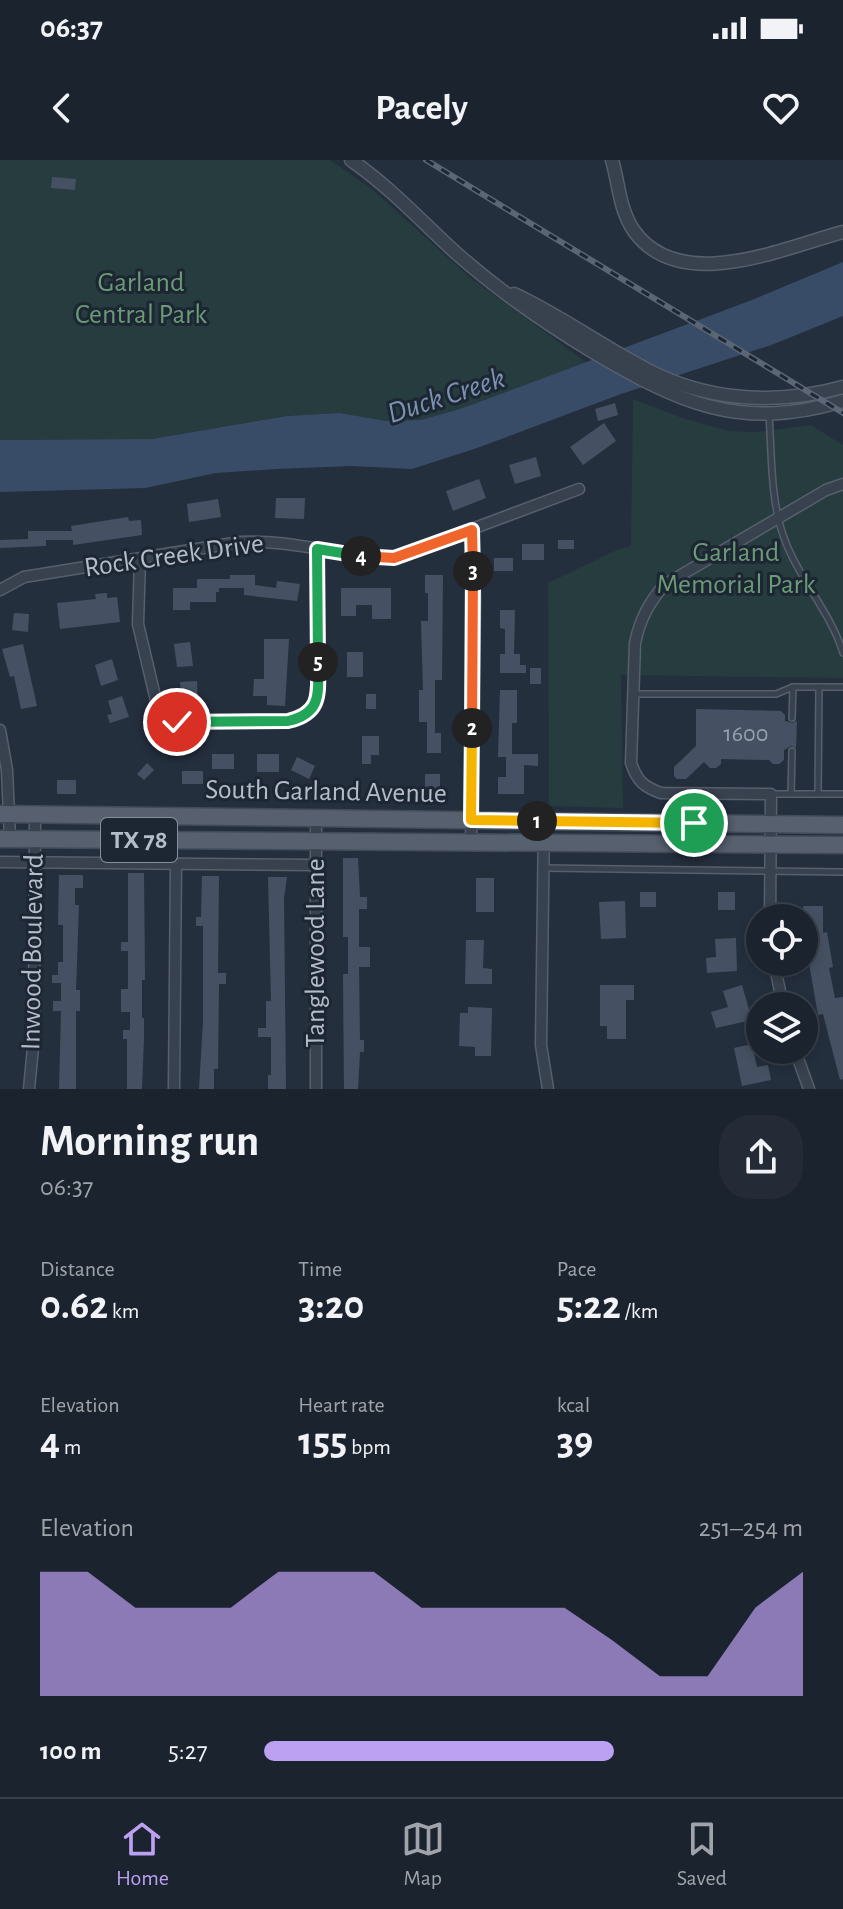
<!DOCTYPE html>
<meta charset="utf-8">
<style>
:root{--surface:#1b232e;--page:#242b36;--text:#f1f3f6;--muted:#a0a4aa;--line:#39404a;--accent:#bca0f2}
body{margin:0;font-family:"Alegreya Sans",sans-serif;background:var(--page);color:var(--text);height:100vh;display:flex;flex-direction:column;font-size:30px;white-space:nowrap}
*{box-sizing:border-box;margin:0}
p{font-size:26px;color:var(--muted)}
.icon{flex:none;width:44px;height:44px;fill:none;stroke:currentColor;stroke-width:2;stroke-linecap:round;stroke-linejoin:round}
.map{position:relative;height:929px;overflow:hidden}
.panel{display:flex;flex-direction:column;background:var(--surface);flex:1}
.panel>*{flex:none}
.fabs{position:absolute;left:746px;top:744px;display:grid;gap:16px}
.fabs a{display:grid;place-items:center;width:72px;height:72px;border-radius:50%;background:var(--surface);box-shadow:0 4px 12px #0003,0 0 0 2px var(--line);font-size:40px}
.pin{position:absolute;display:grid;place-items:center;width:68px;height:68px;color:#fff;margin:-34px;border:4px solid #fff;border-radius:50%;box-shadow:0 2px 8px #0007}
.km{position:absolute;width:40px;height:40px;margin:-20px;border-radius:50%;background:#222;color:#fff;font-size:22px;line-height:40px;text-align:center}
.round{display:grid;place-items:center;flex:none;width:84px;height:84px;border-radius:32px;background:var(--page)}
.headline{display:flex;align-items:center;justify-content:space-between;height:136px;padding:0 40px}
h1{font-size:44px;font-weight:700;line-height:60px}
.metrics{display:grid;grid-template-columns:repeat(3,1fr);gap:12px;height:136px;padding:8px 40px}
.metrics div{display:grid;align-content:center}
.metrics b{font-size:40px;font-weight:700}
.metrics small{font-size:22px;font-weight:400}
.metrics p{font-size:22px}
.chart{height:224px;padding:16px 40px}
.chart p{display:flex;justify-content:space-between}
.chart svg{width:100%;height:144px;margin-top:8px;fill:var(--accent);opacity:.7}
ul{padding:0 40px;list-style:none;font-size:26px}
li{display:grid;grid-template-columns:128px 96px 1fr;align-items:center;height:60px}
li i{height:20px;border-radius:10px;background:var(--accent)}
.status{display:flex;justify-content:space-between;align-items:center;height:56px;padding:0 40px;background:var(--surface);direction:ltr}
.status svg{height:22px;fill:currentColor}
header{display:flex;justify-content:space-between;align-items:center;height:104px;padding:0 40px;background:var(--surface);font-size:36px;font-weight:700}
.dock{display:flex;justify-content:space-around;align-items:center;height:112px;border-top:2px solid var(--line);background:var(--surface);font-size:22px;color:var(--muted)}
.dock a{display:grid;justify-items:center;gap:4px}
.dock .selected{color:var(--accent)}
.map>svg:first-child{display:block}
.green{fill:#263c3f}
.water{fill:#394c67}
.building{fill:#455162}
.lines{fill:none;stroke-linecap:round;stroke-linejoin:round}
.service-casing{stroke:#565f6c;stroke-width:8}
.minor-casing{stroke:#565f6c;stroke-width:13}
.tertiary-casing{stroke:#565f6c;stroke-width:15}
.primary-casing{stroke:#414a57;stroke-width:19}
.service{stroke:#38414e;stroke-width:5}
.minor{stroke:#38414e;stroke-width:10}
.tertiary{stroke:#38414e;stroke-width:12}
.primary{stroke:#56606e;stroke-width:16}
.rail-casing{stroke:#5a6575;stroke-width:6}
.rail{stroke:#1d2633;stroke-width:3;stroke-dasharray:9;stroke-linecap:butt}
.split-1-casing{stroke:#fff;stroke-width:16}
.split-2-casing{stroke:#fff;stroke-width:16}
.split-3-casing{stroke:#fff;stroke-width:16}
.split-4-casing{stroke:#fff;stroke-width:16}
.split-5-casing{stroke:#fff;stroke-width:16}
.split-6-casing{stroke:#fff;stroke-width:16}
.split-1{stroke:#f5b400;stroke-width:10}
.split-2{stroke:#f5b400;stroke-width:10}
.split-3{stroke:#f0652b;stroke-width:10}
.split-4{stroke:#f0652b;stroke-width:10}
.split-5{stroke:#22a559;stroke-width:10}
.split-6{stroke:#22a559;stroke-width:10}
.labels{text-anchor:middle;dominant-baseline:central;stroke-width:6;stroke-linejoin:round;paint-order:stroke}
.number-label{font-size:24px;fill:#98a1af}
.shield{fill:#1d2633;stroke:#878f9c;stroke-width:2}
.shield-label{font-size:26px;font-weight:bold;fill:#b4bcc9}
.park-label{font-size:28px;fill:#6b9a76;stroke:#1d2633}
.street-label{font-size:28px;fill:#b4bcc9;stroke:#1d2633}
.water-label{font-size:30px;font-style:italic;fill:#7c92b1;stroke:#1d2633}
</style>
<div class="status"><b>06:37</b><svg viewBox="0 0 49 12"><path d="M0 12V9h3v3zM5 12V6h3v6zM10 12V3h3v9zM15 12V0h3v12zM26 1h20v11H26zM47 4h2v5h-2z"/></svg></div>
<header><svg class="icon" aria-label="back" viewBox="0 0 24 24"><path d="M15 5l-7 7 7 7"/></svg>Pacely<svg class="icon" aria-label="heart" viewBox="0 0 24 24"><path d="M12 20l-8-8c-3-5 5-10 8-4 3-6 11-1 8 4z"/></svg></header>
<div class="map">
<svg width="843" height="929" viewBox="0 0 843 929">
<rect width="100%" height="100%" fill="#242f3e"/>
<g class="green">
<polygon points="0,0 330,0 373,30 468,116 586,202 463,248 421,260 386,261 340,253 287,256 152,279 0,280"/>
<polygon points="633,239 682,258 729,271 755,272 811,265 843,285 843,518 621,515 623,648 549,646 548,423 617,390 631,386"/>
</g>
<polygon class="water" points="843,102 843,156 774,184 621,234 477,288 412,309 352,306 276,309 216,313 145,328 0,332 0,280 152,279 287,256 340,253 386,261 421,260 463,248 752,140"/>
<g class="building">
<polygon points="52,17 76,19 75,30 51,28"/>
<polygon points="615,243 618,255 598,261 595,249"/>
<polygon points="604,263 616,281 583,305 570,287"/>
<polygon points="536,297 541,316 515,324 509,305"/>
<polygon points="479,319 486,338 453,351 446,331"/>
<polygon points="276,338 305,338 304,359 275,358"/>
<polygon points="218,339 221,357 189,362 187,344"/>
<polygon points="128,357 129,361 141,360 142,375 73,385 73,380 46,380 46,386 0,388 0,380 28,379 28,371 72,371 71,366"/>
<rect x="558" y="380" width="16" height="9"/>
<rect x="522" y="384" width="22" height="16"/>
<rect x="494" y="398" width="19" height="13"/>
<polygon points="230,415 255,415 255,425 276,428 277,421 300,424 297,441 244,435 244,428 219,428 219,432 216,432 216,442 190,442 190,450 173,450 173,428 197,428 197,419 230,419"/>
<polygon points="425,415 443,415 442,520 435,520 435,573 441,573 441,593 427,593 427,562 419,562 419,530 423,530 421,461 428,461 428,433 425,433"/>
<polygon points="341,428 391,428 391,459 372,459 372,445 356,445 356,456 341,456"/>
<polygon points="107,433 107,438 117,437 120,462 60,469 57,443 96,439 95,434"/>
<polygon points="500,450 515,450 514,494 520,494 520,505 526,505 526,513 500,513 500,494 505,494 505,469 500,468"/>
<polygon points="14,453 29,454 28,472 12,470"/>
<polygon points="264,479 289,479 285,546 267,545 267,536 253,536 254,519 264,519"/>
<polygon points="190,482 193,506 177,507 174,484"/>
<polygon points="23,484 37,546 21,549 14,516 10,517 2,489"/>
<rect x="347" y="492" width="16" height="25"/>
<polygon points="112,499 118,520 101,526 95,505"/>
<rect x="530" y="508" width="11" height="16"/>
<polygon points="197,521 198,550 182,551 180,522"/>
<polygon points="500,530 517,530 517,563 512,563 512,594 538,594 538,606 524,605 524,634 498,634 498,617 506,617 506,597 498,597"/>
<rect x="366" y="534" width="10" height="15"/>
<polygon points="122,536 129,557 110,563 107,555 112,554 108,541"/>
<polygon points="696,549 781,551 785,555 785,561 793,563 797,561 796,588 791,586 784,590 784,600 779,604 773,604 769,600 721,599 721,604 716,608 710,608 704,602 686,619 677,619 674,616 674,607 696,586"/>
<polygon points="362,576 379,576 379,595 371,595 371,604 362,604"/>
<rect x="212" y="594" width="22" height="15"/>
<rect x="257" y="594" width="22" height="18"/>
<polygon points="297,597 315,606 309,619 291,610"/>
<polygon points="147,603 154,610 144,620 137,614"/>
<rect x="182" y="611" width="21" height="13"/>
<rect x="425" y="614" width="15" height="24"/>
<rect x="57" y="620" width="19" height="14"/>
<polygon points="343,698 358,698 360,737 367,737 367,749 359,749 359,787 370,787 370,807 359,807 360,880 364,880 364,892 360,892 358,929 344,929 343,814 348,814 348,777 343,777"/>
<polygon points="128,713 144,713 145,820 142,820 142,858 144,858 144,879 142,929 127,929 127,879 123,879 123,870 130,870 130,852 121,852 121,829 128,829 128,791 121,791 121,782 128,782"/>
<polygon points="59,715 83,715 83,728 75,728 75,745 79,745 76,830 80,830 80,851 76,851 76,929 59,929 61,851 53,851 53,841 61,841 61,823 52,823 52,815 58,815 58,802 63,802 63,765 58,765"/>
<polygon points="202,716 219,716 218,813 226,813 226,824 219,824 218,909 214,909 214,929 199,929 203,861 203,766 196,766 196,757 201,757"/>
<polygon points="268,717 287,717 284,738 286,929 268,929 268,915 271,915 271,877 258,877 258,868 266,868 266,841 271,841"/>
<rect x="476" y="718" width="18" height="34"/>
<rect x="640" y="732" width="16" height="15"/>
<rect x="718" y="732" width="17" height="18"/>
<polygon points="625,741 626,778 601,779 599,742"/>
<polygon points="803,746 823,746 823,773 827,772 833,807 829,808 835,838 843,837 843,919 840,920 823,854 818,855 804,775"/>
<polygon points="736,778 737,811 707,813 706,798 716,797 715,779"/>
<polygon points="466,780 484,780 483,808 492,809 492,824 465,824"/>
<polygon points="600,825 634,825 634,840 626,840 626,879 607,879 607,866 600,866"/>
<polygon points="742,825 752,860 716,868 711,852 728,847 723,831"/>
<polygon points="468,847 492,848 491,896 475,896 475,887 459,886 460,853 468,853"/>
<polygon points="752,884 757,907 768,905 771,920 742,926 734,888"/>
</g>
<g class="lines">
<defs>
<g id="service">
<path d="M769 255C772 296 770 344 786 383 801 422 831 453 843 493"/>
<polyline points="635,534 776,534 793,527"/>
<polyline points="792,558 793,527 819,527"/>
<polyline points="772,634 843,634"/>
<polyline points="791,634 792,591"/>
<polyline points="818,634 819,527 843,527"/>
<polyline points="544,708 843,712"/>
</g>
<g id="minor">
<path d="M140 399 138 464 158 549 177 562 288 561C304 558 311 552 318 538L317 389"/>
<path d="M0 430 24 417 240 382C292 379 342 397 394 398L579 329"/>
<polyline points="0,570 7,610 10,679"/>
<polyline points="544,661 541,885 548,929"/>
<polyline points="471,683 475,438 472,370"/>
<polyline points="0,702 316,705"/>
<path d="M770 758 771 634 661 633C644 627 637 621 631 603L635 483C640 459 649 443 664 425L826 330 843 324"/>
<polyline points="774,802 783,846"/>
<polyline points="795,890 809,929"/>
<polyline points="29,929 34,877 35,654"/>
<polyline points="174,929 176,704"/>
<polyline points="316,929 316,656"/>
</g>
<g id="tertiary">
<path d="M351 0C390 27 421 61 456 93 498 130 542 161 590 190 678 242 738 272 843 241"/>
<path d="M612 0C619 24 619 49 634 71 680 135 783 88 843 72"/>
<path d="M514 134C564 157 608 191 658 215 716 242 782 244 843 227"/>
</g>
<g id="primary">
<polyline points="0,654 843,665"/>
<polyline points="0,679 843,685"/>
</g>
</defs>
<use href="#service" class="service-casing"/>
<use href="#minor" class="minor-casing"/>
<use href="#tertiary" class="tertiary-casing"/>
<use href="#primary" class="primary-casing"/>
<use href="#service" class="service"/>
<use href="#minor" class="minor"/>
<use href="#tertiary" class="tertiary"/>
<use href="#primary" class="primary"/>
<defs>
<polyline id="rail" points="426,0 843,253"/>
</defs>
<use href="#rail" class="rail-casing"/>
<use href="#rail" class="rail"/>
</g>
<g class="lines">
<defs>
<polyline id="split-1" points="537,661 694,663"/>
<polyline id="split-2" points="472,568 471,660 537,661"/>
<polyline id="split-3" points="472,568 473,411"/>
<polyline id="split-4" points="361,396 394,398 472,370 473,411"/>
<polyline id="split-5" points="318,502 317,389 361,396"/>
<path id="split-6" d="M177 562 288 561C323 553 318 532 318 502"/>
</defs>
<use href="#split-1" class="split-1-casing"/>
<use href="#split-2" class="split-2-casing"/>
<use href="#split-3" class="split-3-casing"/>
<use href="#split-4" class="split-4-casing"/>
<use href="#split-5" class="split-5-casing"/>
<use href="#split-6" class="split-6-casing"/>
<use href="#split-1" class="split-1"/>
<use href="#split-2" class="split-2"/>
<use href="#split-3" class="split-3"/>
<use href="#split-4" class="split-4"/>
<use href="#split-5" class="split-5"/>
<use href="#split-6" class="split-6"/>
</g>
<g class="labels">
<g class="number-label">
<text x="746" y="574">1600</text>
</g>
<rect class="shield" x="101" y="658" width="76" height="44" rx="6"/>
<g class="shield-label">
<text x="139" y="680">TX 78</text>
</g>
<g class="park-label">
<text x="141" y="123">Garland<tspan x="141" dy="32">Central Park</tspan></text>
<text x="736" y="393">Garland<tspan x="736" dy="32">Memorial Park</tspan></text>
</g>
<g class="street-label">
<text transform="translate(174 396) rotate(-8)">Rock Creek Drive</text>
<text transform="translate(326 632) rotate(1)">South Garland Avenue</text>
<text transform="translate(33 792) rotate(-89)">Inwood Boulevard</text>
<text transform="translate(316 793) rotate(-90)">Tanglewood Lane</text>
</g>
<g class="water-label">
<text transform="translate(446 236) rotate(-18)">Duck Creek</text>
</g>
</g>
</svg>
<div class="fabs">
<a><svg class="icon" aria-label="locate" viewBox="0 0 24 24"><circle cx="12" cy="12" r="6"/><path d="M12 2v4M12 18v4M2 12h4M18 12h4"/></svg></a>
<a><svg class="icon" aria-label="layers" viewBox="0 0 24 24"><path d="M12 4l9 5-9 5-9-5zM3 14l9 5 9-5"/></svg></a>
</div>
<div class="pin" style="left:694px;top:663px;background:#1e9e55"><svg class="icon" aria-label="arrive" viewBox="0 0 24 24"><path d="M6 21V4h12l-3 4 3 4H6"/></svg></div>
<div class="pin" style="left:177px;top:562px;background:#d93025"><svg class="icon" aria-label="check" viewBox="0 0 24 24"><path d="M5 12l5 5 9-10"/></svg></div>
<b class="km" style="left:537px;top:661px">1</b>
<b class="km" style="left:472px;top:568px">2</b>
<b class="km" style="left:473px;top:411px">3</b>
<b class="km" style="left:361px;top:396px">4</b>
<b class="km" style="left:318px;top:502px">5</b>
</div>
<section class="panel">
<div class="headline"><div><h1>Morning run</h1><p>06:37</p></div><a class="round"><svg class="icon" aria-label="share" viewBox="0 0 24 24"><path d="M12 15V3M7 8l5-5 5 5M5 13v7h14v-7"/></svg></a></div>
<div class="metrics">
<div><p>Distance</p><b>0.62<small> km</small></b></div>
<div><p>Time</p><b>3:20</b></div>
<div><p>Pace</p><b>5:22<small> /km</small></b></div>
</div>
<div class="metrics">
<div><p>Elevation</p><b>4<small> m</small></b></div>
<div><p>Heart rate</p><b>155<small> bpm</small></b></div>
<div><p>kcal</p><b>39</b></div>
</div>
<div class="chart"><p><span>Elevation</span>251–254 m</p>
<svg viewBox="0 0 160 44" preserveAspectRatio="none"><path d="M0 44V6L10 6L20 17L30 17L40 17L50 6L60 6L70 6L80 17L90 17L100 17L110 17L120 27L130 38L140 38L150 17L160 6V44z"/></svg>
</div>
<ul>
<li><b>100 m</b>5:27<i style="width:65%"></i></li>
</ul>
</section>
<nav class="dock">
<a class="selected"><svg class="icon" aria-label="home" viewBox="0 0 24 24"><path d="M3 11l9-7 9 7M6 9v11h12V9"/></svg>Home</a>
<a><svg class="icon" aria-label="map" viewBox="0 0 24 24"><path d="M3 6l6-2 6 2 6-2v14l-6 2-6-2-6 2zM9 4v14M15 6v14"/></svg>Map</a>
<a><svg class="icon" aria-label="saved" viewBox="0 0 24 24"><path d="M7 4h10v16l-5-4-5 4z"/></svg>Saved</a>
</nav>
